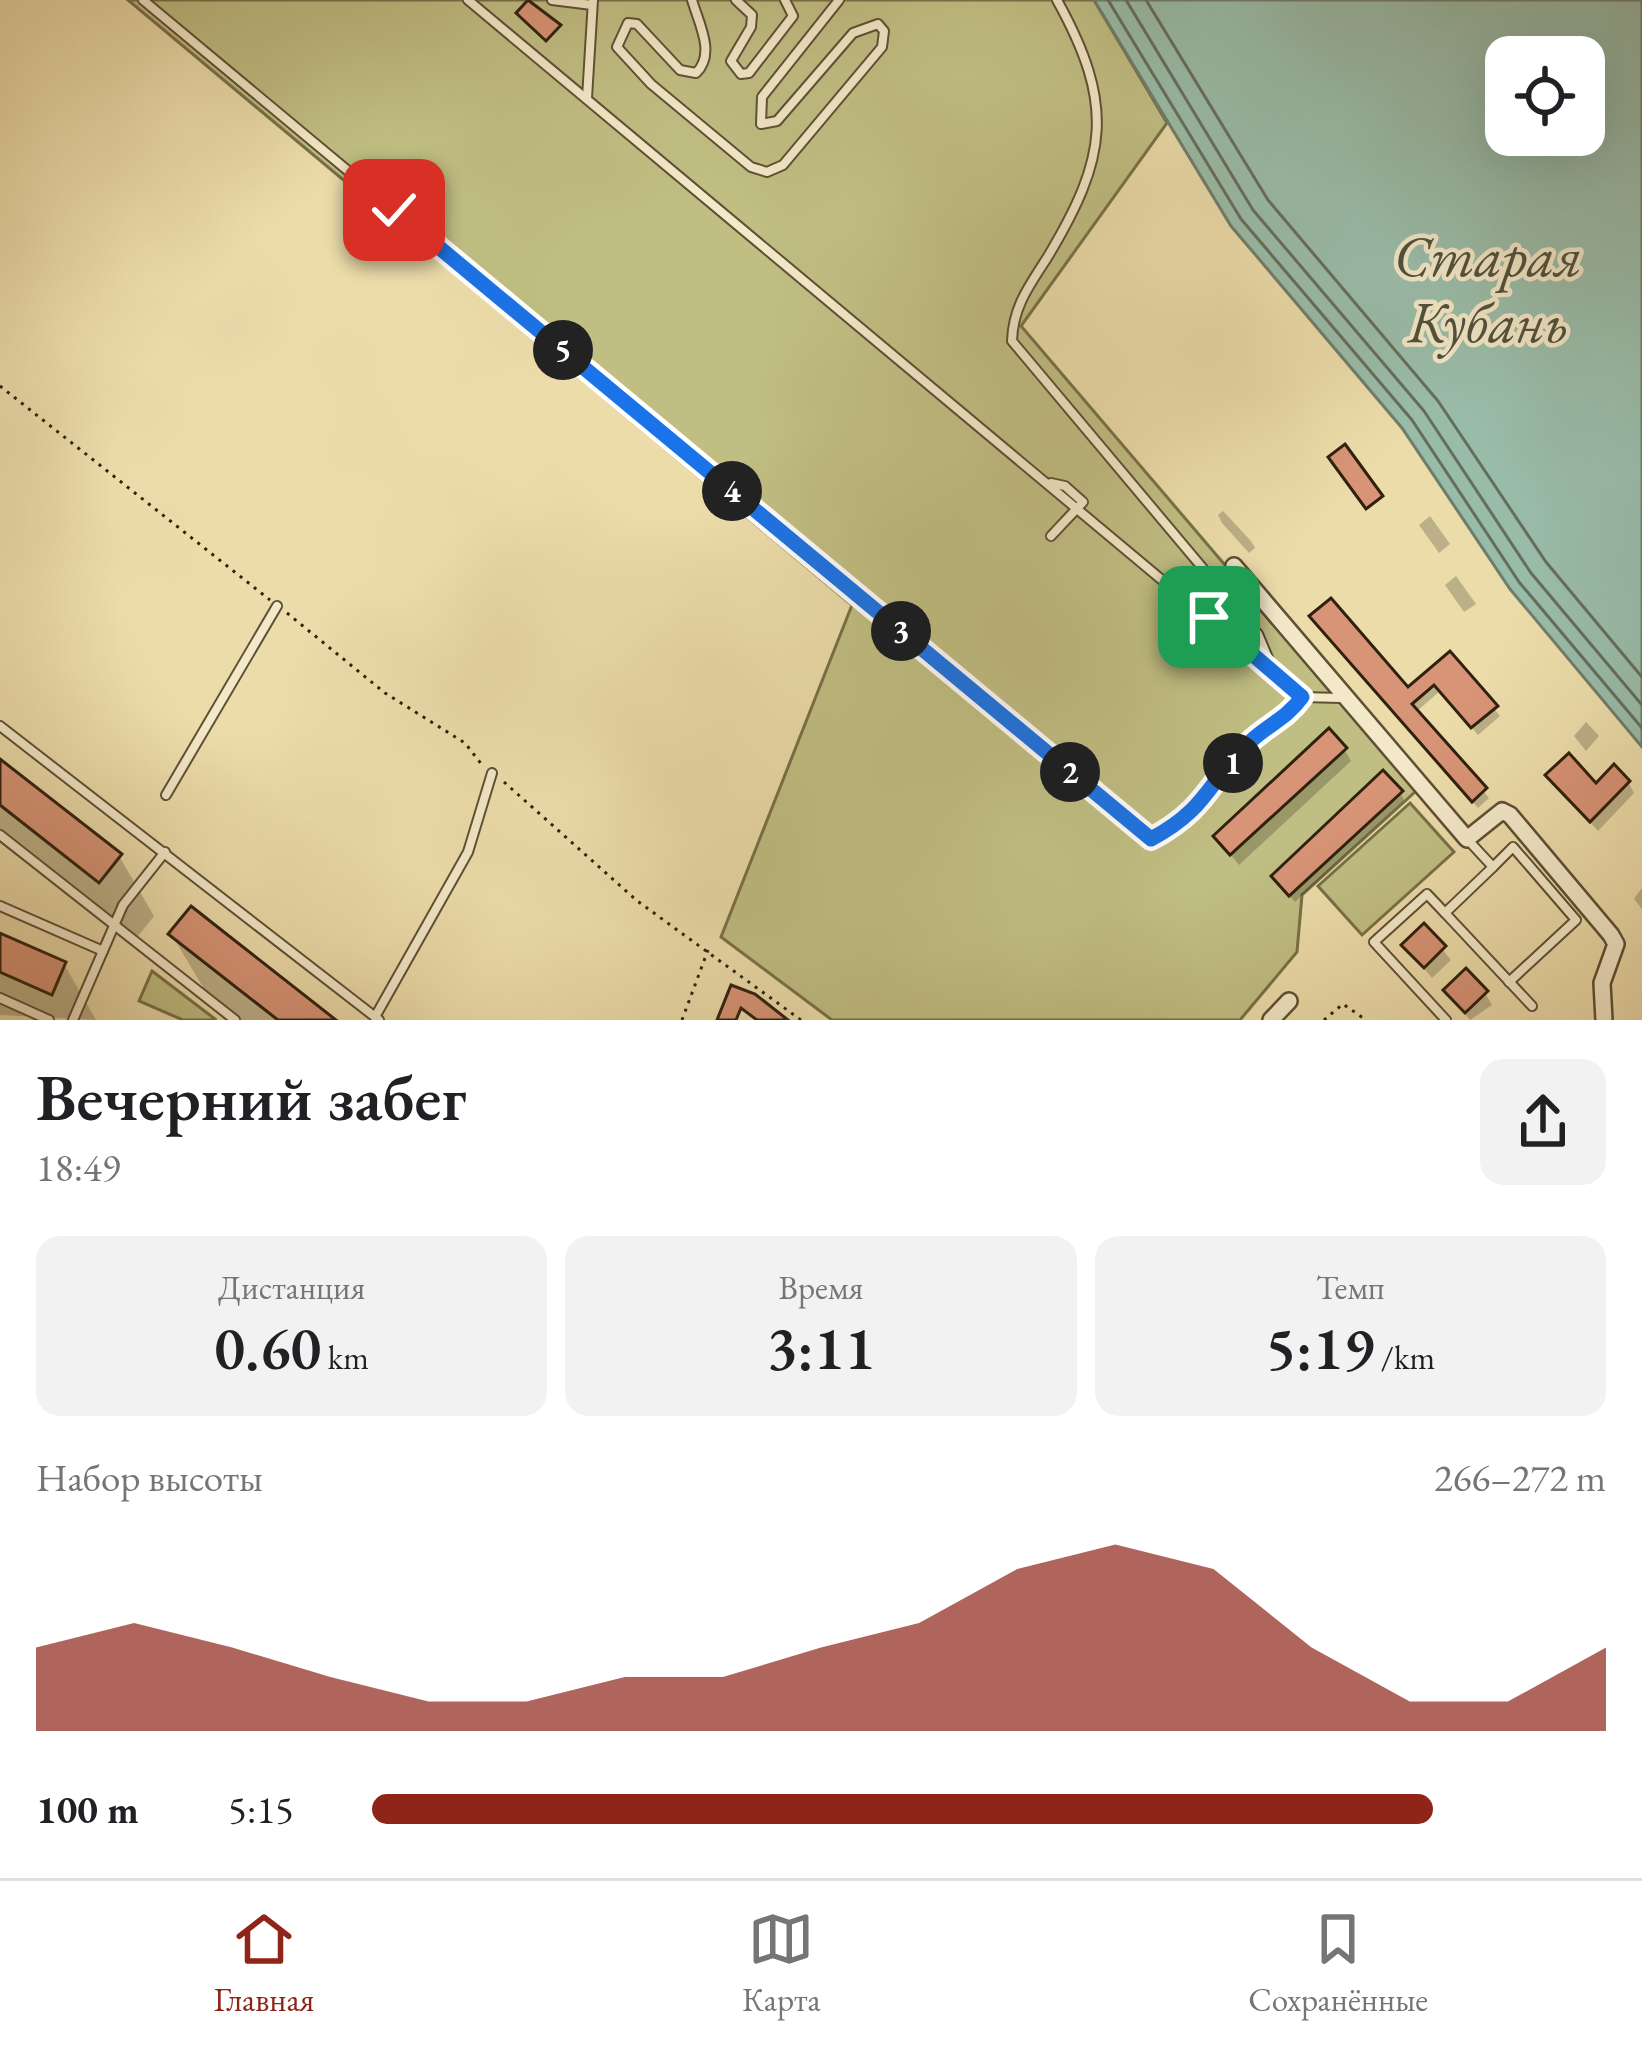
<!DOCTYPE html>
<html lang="ru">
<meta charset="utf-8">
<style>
:root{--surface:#fff;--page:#f2f2f2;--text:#202124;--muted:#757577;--line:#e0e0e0;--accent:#8f2418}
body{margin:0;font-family:"EB Garamond",serif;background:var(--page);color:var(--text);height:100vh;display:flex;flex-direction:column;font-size:45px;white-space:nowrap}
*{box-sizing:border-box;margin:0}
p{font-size:39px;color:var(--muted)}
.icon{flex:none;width:66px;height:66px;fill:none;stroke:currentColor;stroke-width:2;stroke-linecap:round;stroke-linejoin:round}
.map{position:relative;height:1020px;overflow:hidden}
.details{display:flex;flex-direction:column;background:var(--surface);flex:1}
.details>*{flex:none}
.tools{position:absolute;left:1485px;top:36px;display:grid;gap:24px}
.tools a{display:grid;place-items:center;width:120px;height:120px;border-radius:24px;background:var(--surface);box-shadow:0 12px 48px #0002;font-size:60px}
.pin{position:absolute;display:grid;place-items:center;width:102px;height:102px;color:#fff;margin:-51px;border-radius:24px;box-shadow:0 6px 18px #0006}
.km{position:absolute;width:60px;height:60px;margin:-30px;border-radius:50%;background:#222;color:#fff;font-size:33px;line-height:60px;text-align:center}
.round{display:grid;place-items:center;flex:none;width:126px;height:126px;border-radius:24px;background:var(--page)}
.overview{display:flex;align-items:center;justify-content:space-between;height:204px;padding:0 36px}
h1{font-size:66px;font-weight:600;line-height:90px}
.figures{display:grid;grid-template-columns:repeat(3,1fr);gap:18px;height:204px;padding:12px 36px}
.figures div{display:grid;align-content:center;border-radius:24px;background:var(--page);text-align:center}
.figures b{font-size:60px;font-weight:600}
.figures small{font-size:33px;font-weight:400}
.figures p{font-size:33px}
.chart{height:336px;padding:24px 36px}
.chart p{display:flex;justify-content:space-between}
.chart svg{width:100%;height:216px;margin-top:12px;fill:var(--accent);opacity:.7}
ul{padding:0 36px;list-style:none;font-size:39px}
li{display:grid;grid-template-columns:192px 144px 1fr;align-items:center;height:90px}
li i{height:30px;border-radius:15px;background:var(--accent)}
.tabs{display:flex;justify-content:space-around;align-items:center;height:168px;border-top:3px solid var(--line);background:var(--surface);font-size:33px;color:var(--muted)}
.tabs a{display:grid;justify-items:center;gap:6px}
.tabs .active{color:var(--accent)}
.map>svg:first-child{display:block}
.green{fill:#c0be83;stroke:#787048;stroke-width:3}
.water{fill:#99bca9;stroke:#6f7e6b;stroke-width:3;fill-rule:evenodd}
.shadow{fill:#0003}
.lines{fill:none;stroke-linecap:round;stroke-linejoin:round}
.shore{stroke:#646e5c;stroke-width:3}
.building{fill:#d79476;stroke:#2f210e;stroke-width:3}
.lane-casing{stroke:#5e5035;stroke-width:12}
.street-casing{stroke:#5e5035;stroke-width:20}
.path{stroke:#2f210e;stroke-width:3;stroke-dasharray:3 6;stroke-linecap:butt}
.lane{stroke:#f3e8c8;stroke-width:8}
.street{stroke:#f3e8c8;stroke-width:15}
.route-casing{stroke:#fff;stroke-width:24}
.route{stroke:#1a73e8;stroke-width:15}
.labels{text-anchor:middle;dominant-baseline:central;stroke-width:9;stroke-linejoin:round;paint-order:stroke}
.water-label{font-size:57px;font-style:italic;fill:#4f503c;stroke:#f3e8c8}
</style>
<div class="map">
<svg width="1642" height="1020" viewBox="0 0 1642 1020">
<rect width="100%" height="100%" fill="#ecdcaa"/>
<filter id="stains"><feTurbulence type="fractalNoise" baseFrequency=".00167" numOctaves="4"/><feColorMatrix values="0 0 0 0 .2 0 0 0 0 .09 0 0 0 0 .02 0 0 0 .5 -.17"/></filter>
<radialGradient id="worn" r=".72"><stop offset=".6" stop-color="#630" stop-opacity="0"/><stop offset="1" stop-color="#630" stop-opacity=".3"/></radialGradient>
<g class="green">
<polygon points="128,0 1094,0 1167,123 1021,326 1417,790 1302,895 1297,952 1240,1020 832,1020 721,937 852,605"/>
<polygon points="1410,803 1454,852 1362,935 1318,886"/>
<polygon points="152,971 215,1019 214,1020 183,1020 139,1001"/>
</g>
<path class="water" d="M1094 0H1642V747L1510 589 1402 428 1231 226ZM1506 57H1584V135H1506Z"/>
<g class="shadow">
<polygon points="1223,511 1251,541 1255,548 1249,553 1222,523 1218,515"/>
<polygon points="1430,516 1450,544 1439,553 1419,525"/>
<polygon points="1456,576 1476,604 1464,612 1445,585"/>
<polygon points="1318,625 1407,691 1450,655 1500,716 1478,735 1440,691 1416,712 1489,798 1478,808"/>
<polygon points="1586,722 1599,736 1586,751 1574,736"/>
<polygon points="1344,749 1351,761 1239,865 1217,837"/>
<polygon points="0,762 119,856 154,916 135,940 0,835"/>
<polygon points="1549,776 1596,787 1628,782 1634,793 1598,831"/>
<polygon points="1400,792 1404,800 1295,902 1279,884"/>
<polygon points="1641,889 1642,889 1642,909 1634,899"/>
<polygon points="1424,927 1451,960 1432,978 1405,946"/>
<polygon points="172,935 331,1020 239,1020 207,994"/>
<polygon points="0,936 64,964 96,1020 0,1015"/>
<polygon points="1447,991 1485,993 1492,1005 1470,1020"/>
</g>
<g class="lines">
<g class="shore">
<polyline points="1108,0 1241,219 1412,420 1519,582 1642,728"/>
<polyline points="1126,0 1253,210 1424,411 1531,573 1642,705"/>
<polyline points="1146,0 1268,200 1438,401 1546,562 1642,677"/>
</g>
</g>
<g class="building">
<polygon points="528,0 561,25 546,41 516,13"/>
<polygon points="1345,444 1383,496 1366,509 1328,457"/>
<polygon points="1331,598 1408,687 1450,651 1498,706 1471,728 1434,685 1412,704 1487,788 1472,802 1309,616"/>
<polygon points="1329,728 1347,748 1230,855 1213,836"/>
<polygon points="1569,753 1596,783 1614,764 1630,781 1590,822 1545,775"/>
<polygon points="0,759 122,854 99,883 0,805"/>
<polygon points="1383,770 1403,791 1289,896 1271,876"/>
<polygon points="191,906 229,936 336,1020 278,1020 168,934"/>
<polygon points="1424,923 1446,946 1424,968 1401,945"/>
<polygon points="0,933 66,962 52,995 0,972"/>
<polygon points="1466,968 1488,991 1465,1013 1443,990"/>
<polygon points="731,985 755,994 788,1020 757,1020 741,1008 736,1020 717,1020"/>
</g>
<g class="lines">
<defs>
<g id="lane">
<path d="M143 0 1151 840C1210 808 1209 778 1252 740 1271 724 1287 718 1302 697"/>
<polyline points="468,0 1302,697 1341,698"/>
<polyline points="552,0 592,5"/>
<path d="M692 0C699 24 716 54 696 73L680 70 637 24 628 23 617 47 651 84 751 167 767 172 783 165 882 47 884 31 878 24 853 33 777 121 761 124 762 97 839 0"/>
<polyline points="736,0 752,15 751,27 731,61 741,74 749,73 793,16 785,0"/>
<path d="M1057 0C1115 105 1108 157 1047 258 1029 286 1013 307 1012 341L1258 634 1274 672"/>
<polyline points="587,98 593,0"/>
<polyline points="1051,536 1083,502 1065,486 1051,483"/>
<polyline points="0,726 379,1020"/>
<polyline points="166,795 277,606"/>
<polyline points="0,835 235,1020"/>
<polyline points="1468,840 1493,867 1445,913 1532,1006"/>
<polyline points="1493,867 1513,847 1576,920 1509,982"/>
<polyline points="0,906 103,951"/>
<polyline points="1445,913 1427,894 1374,942 1446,1020"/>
<polyline points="0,998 49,1020"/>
<polyline points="375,1017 468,852 492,773"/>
<polyline points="73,1020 123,905 165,852"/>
</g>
<g id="street">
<polyline points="1234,566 1467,839 1502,811 1510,815 1611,935 1616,944 1602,983 1604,1020"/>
<polyline points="1271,1020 1289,1001"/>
</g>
</defs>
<use href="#lane" class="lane-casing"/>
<use href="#street" class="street-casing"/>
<g class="path">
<polyline points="0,386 270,600"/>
<polyline points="287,613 385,693 465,743 482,765"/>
<polyline points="504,782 636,900 801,1020"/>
<polyline points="682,1020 708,950"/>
<polyline points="1324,1020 1343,1004 1366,1020"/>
</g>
<use href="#lane" class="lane"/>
<use href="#street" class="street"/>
</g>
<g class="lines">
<defs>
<path id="route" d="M394 210 1151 839C1210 808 1209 778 1252 740 1271 723 1287 718 1302 697L1209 617"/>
</defs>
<use href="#route" class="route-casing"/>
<use href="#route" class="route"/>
</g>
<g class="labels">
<g class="water-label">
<text x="1488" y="256">Старая<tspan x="1488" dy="66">Кубань</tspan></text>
</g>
</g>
<rect width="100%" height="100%" filter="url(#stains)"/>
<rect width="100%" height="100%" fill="url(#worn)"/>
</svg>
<div class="tools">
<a><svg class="icon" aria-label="locate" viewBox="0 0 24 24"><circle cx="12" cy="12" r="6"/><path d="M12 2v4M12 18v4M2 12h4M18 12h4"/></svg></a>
</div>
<div class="pin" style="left:1209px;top:617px;background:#1e9e55"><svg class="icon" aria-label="arrive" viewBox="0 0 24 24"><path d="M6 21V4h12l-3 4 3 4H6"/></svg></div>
<div class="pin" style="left:394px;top:210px;background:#d93025"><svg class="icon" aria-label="check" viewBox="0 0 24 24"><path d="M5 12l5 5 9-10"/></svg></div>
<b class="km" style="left:1233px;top:763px">1</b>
<b class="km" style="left:1070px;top:772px">2</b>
<b class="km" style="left:901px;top:631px">3</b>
<b class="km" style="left:732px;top:491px">4</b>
<b class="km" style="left:563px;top:350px">5</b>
</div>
<section class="details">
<div class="overview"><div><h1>Вечерний забег</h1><p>18:49</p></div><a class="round"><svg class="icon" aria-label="share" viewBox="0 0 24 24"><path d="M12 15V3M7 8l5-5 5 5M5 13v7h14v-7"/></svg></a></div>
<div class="figures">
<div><p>Дистанция</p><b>0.60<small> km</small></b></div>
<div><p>Время</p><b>3:11</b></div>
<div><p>Темп</p><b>5:19<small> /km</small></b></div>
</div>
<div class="chart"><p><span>Набор высоты</span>266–272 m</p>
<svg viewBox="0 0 160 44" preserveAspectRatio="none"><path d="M0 44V27L10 22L20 27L30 33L40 38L50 38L60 33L70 33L80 27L90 22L100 11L110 6L120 11L130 27L140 38L150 38L160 27V44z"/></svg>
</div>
<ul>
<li><b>100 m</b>5:15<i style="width:86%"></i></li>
</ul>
</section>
<nav class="tabs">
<a class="active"><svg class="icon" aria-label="home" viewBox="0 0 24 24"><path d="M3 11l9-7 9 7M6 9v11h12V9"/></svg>Главная</a>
<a><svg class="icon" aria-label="map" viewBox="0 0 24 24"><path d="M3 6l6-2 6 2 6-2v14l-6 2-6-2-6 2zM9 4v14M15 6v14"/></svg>Карта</a>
<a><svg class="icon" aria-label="saved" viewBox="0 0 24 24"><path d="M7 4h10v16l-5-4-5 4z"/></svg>Сохранённые</a>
</nav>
